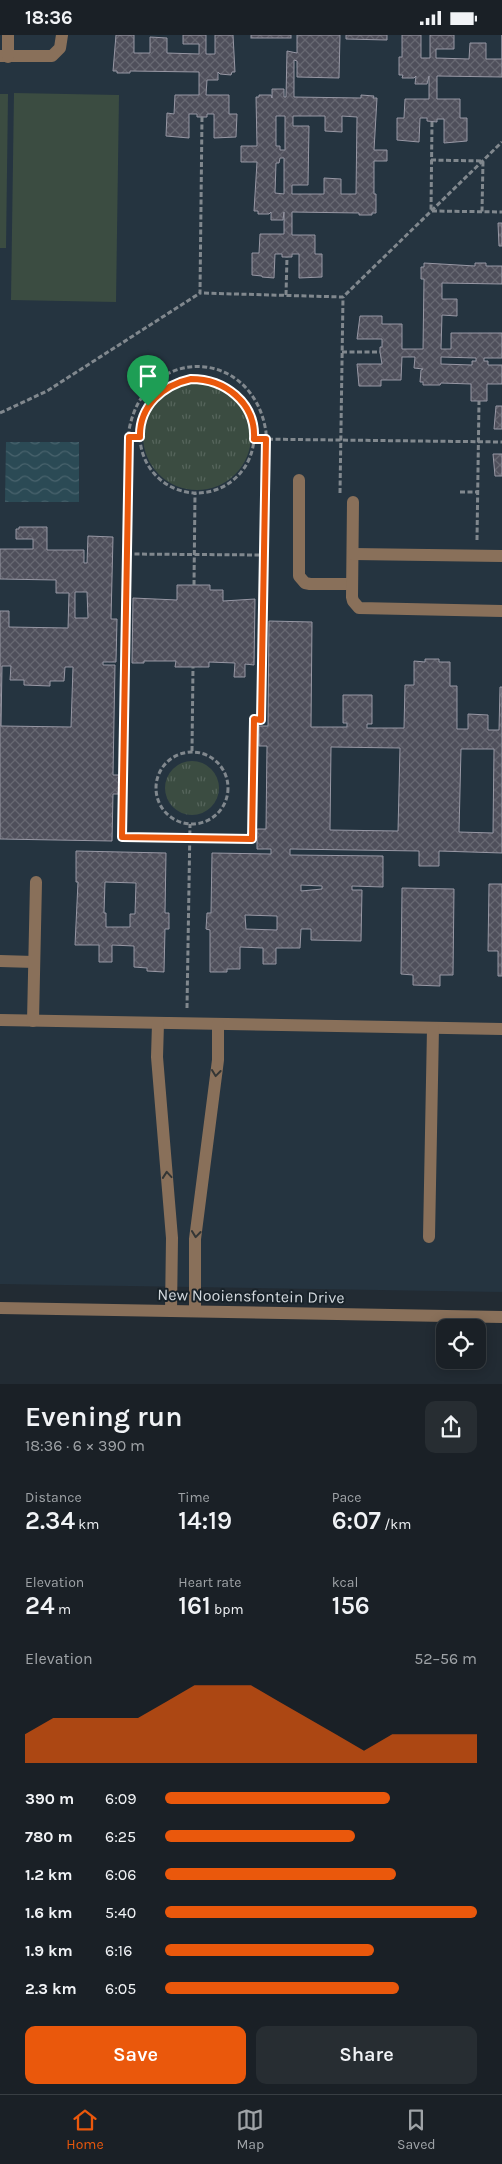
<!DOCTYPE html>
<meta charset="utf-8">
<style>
:root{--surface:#1a2026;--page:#272d32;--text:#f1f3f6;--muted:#9fa3a7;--line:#383e43;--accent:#ea580c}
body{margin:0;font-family:Karla,sans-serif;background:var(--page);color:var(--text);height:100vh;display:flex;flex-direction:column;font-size:19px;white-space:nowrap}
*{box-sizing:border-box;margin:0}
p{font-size:16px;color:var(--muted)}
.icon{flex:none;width:28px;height:28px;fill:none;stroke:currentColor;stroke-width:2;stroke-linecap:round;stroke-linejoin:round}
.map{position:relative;height:1349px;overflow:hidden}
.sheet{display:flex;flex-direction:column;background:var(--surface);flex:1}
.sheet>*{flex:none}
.buttons{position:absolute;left:436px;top:1284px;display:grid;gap:10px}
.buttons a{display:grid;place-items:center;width:50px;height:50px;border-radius:10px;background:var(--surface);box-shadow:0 2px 12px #0003,0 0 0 1px var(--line);font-size:25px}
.pin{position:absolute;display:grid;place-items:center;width:42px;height:42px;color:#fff;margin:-51px -21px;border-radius:50% 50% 50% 0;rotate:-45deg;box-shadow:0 0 5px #0007}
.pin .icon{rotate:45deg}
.round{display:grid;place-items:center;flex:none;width:52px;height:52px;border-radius:10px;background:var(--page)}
.overview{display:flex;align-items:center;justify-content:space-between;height:85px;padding:0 25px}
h1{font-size:28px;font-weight:600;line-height:38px}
.stats{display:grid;grid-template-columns:repeat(3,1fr);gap:8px;height:85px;padding:5px 25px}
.stats div{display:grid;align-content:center}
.stats b{font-size:25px;font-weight:600}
.stats small{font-size:14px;font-weight:400}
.stats p{font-size:14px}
.chart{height:140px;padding:10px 25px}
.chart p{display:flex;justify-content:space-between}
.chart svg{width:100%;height:90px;margin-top:5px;fill:var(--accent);opacity:.7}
.action{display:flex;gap:10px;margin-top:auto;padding:10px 25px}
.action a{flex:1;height:58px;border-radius:10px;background:var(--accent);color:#fff;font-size:20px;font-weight:600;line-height:58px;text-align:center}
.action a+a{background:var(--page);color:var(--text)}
ul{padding:0 25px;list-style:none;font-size:16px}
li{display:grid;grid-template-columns:80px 60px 1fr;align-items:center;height:38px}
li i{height:12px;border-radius:6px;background:var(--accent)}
.status{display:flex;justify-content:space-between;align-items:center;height:35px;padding:0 25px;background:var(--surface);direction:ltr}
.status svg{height:14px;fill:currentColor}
.tab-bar{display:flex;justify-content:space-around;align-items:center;height:70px;border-top:1px solid var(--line);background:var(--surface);font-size:14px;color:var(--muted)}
.tab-bar a{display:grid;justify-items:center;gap:2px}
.tab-bar .current{color:var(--accent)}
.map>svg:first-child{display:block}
.built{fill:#253440}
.grass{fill:url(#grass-tufts)}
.park{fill:#3b4c41}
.water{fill:url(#water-waves)}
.building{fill:url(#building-cross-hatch);stroke:#9797a4;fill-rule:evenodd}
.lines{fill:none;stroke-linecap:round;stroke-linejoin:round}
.path{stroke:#81888e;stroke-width:3;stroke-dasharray:5 2.5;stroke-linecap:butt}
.minor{stroke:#89705a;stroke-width:12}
.oneway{stroke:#343635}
.route-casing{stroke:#fff;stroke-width:10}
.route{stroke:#ea580c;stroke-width:6}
.labels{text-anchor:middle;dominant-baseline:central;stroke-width:4;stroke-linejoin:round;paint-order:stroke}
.street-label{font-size:16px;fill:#d2d8dd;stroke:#182229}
</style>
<div class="status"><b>18:36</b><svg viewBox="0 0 49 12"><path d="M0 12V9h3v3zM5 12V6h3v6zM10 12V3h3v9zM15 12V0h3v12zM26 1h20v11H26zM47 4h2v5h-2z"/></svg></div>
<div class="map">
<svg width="502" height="1349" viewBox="0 0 502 1349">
<defs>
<pattern id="grass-tufts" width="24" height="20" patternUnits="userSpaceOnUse" patternTransform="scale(1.25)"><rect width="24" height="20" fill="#3b4c41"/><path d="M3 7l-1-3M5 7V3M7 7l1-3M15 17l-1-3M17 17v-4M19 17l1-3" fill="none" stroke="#56655c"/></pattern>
<pattern id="water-waves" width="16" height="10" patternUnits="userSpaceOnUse" patternTransform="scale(1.25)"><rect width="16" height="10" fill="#2b4a55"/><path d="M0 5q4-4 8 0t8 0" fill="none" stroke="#49636d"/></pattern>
<pattern id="building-cross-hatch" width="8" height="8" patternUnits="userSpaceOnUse" patternTransform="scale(1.25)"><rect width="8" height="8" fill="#4f4f5b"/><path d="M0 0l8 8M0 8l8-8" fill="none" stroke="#676872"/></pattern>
</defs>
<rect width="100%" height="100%" fill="#222b33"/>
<polygon class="built" points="0,0 502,0 502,1257 0,1249"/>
<g class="grass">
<circle cx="197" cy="401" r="54"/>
<circle cx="192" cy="753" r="27"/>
</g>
<g class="park">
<polygon points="14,58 119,60 116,267 11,265"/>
<polygon points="0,59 8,59 6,213 0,213"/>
</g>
<polygon class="water" points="6,407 79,407 79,467 5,467"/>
<g class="building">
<polygon points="116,0 134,0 134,18 150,18 150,2 167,3 167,18 199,19 199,9 183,9 183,0 206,0 206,19 215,19 215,0 233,0 235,37 232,37 231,40 220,39 218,37 218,45 207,45 206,60 229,60 229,79 237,79 236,102 214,103 214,79 207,79 207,82 197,82 197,79 189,79 189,103 166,101 167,78 174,79 175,60 199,60 199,37 130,36 130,38 117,38 117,36 113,36"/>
<rect x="251" y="0" width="40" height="3"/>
<path d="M297 0H340L339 43 297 42V26L294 25V62L361 63V60L374 61 373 63H377L374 115H387V126H374V159H376V178H372V180H359V178L292 177V200H315V219H322V242L299 243V219H292V222H282V219H275L274 243 262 242V241L252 240V218H259L260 199H284V177L283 185H271V177L269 179H258V176H254L257 127H241V111H257L256 62H259V60H271L272 63V54H284V62H286L287 16 297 18ZM276 81H285V115H280V111H276ZM293 81H325V96L342 97V81L357 82 356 159H341V144L324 143V159H292V150H308L309 91H293ZM280 123H284V159L275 158 276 128H279Z"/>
<polygon points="346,0 387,0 387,5 346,4"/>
<polygon points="402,0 421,0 421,23 430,23 430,0 454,0 454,14 436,14 436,23 469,24 470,8 486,8 486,24 502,24 502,0 502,42 437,41 437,64 460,64 460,83 467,83 467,106 444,108 444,84 437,84 437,87 427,86 427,83 420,83 419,107 397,105 397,83 404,83 405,64 429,64 429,41 427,49 415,49 416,41 414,43 402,43 403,40 399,40 399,22 402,22"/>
<polygon points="498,188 502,188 502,211 499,211"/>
<path d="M424 228 475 231V228H486V231H502V249L442 248V264H457V281L442 280 441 314H451V298H502V323H484V326H488V330H502V349H487V366H471V349L441 348 440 350H423V347H420L421 335 423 334 414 333 415 322H402L401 345H381V351H359L357 329H382L380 317V312H382V304H357L360 281H382V289H402V314H423L424 244H421V232H424ZM441 322 476 323V326H472V330L441 329Z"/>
<polygon points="496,371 502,371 502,394 494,394"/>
<polygon points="493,419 502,419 502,441 495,441"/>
<path d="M19 492H47V515H84V528H87L88 501 113 502 111 584H117L116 627H103V630H115L113 740H120V759H113L112 806 0 804V576H9V592L68 593 69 558H56V545L0 544V514H33V504H16V494H19ZM75 557H87L88 583H75ZM2 631H11L10 645H24V650L50 651V646H64L65 632H73L71 692 1 691Z"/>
<polygon points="177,550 210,550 210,555 223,555 223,566 255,564 254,630 245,629 245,642 234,642 235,628 209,627 209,632 175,632 176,626 144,626 144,628 132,628 133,563 177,565"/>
<path d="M269 586 312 587 311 692H347V688H343V660H372V689H367V693H404L405 650H414V626L425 627V624H439V627H450V651H457V694H468V679L488 680V695H499L500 652H502V818L439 816V831H419V816L290 814V820L383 821V852L352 851V855H362L361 906 311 905V894H301L300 913H276V929H263V913L240 912V934H227V937H210V895L206 894 207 878H211L212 818 271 819V814H257V794H266L267 711H259V691H268ZM331 712 400 713 398 796 330 795ZM461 714H494L493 798 459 797ZM301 850 322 851V854L301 856ZM245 880 277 881V895L246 894Z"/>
<path d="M76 816 166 818 165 878H169V894H165L164 937 147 936V933L134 932V911L112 910V927H99V910H75L78 847H76ZM105 847 136 848 135 879H130V892H106V878H104Z"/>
<polygon points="489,849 502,849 502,941 498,941 498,916 488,916"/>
<polygon points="402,853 454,854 453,940 440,940 440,951 413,950 413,940 401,939"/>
</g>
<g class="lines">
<g class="path">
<polyline points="202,82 200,258 343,262 502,107"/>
<polyline points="432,87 431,176 502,177"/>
<polyline points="431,125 483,126 482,177"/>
<polyline points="286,260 287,222"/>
<polyline points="342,317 380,317"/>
<circle cx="197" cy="401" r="57"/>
<polyline points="0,378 47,356 200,258"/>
<polyline points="129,402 140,402"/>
<polyline points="253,404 502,407"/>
<polyline points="460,457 478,457"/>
<polyline points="340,458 343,262"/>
<polyline points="477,505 479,366"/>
<polyline points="127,519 264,520"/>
<polyline points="194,550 195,458"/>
<polyline points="192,716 193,632"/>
<circle cx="192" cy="753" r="36"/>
<path d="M252 804 253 684 261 685 266 397C253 311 145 309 129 395L122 802 257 804"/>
<polyline points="187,973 190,789"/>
</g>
<g class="minor">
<polyline points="0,21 52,21 60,13 62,0"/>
<polyline points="8,22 8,0"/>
<polyline points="299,445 299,541 305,548 310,549 352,549"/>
<polyline points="353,467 352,562 353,566 359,573 502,576"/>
<polyline points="353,519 502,521"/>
<polyline points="0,926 34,927"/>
<polyline points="0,985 502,994"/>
<polyline points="33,986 36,847"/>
<polyline points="158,988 157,1022 172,1203 171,1276"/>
<polyline points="429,1202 433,993"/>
<polyline points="0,1273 502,1282"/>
<polyline points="195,1276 195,1204 218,1025 218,989"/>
</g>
</g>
<defs><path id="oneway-chevron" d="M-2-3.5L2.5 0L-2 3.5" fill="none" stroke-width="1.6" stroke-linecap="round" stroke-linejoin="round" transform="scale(1.25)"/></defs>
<g class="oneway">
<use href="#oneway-chevron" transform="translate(216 1038) rotate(97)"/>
<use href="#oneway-chevron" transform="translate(167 1140) rotate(-95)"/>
<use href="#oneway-chevron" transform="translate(196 1199) rotate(96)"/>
</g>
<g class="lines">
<defs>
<path id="route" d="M191 344C224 344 256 367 254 404H266L261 685 254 684 252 804 122 802 129 402H140C139 371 163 350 191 344Z"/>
</defs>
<use href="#route" class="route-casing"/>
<use href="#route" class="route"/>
</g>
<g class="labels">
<g class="street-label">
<text transform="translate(251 1261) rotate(1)">New Nooiensfontein Drive</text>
</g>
</g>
</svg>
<div class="buttons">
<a><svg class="icon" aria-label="locate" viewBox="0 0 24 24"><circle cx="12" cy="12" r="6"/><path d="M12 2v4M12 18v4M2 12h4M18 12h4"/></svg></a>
</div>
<div class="pin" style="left:148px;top:371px;background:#1e9e55"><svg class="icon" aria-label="arrive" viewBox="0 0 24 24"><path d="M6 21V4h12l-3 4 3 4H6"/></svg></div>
</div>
<section class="sheet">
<div class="overview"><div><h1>Evening run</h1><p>18:36 · 6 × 390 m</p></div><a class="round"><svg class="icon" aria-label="share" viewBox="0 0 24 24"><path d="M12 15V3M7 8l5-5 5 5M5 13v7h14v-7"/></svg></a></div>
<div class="stats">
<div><p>Distance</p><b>2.34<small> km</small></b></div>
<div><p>Time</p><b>14:19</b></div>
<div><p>Pace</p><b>6:07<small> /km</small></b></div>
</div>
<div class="stats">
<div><p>Elevation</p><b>24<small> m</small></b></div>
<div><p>Heart rate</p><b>161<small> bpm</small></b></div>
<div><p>kcal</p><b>156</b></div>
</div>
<div class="chart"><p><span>Elevation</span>52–56 m</p>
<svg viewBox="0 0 160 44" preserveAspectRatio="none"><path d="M0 44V30L10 22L20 22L30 22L40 22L50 14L60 6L70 6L80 6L90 14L100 22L110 30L120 38L130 30L140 30L150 30L160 30V44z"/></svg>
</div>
<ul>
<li><b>390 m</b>6:09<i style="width:72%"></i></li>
<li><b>780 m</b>6:25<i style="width:61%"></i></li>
<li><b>1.2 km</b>6:06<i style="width:74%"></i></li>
<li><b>1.6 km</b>5:40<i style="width:100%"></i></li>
<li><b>1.9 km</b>6:16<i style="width:67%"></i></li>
<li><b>2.3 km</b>6:05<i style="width:75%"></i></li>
</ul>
<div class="action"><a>Save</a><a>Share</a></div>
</section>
<nav class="tab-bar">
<a class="current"><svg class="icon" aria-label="home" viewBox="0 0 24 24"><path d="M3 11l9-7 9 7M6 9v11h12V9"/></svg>Home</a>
<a><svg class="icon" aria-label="map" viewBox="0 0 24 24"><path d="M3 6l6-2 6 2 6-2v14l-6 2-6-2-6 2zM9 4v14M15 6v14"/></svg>Map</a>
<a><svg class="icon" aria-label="saved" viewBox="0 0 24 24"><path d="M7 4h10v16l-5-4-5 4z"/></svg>Saved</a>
</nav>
